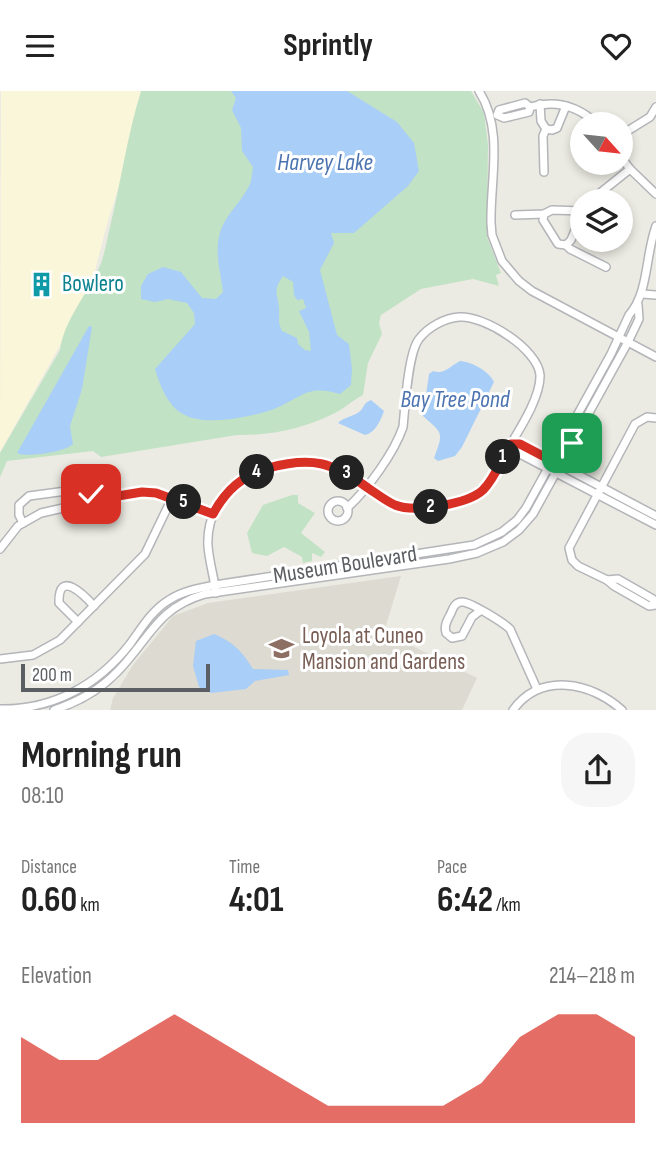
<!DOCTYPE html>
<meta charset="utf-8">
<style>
:root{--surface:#fff;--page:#f6f6f6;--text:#222;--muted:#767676;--accent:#d93025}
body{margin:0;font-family:"Sofia Sans Condensed",sans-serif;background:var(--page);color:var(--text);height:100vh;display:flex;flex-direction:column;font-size:26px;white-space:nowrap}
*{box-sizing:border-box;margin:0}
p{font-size:23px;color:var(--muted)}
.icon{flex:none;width:38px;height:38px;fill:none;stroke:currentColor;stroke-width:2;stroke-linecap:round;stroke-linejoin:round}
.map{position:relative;height:619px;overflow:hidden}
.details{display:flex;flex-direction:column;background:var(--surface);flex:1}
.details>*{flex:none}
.needle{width:46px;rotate:117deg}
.tools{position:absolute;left:570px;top:21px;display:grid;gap:14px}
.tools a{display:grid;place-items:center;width:63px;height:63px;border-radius:50%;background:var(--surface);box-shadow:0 4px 10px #0003;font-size:35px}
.scale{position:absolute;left:21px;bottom:18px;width:189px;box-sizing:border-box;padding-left:7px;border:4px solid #5b5e62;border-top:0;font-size:19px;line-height:24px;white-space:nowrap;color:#5b5e62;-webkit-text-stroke:5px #fff;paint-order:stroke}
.pin{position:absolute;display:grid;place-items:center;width:60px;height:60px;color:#fff;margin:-30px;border-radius:14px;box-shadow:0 4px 10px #0006}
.km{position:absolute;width:35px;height:35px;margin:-18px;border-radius:50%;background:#222;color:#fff;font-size:19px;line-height:35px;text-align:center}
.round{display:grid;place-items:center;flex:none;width:74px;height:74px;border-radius:28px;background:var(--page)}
.head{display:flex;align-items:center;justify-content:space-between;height:119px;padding:0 21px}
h1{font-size:38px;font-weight:700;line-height:52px}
.stats{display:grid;grid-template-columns:repeat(3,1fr);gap:10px;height:119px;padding:7px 21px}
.stats div{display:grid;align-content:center}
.stats b{font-size:35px;font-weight:700}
.stats small{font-size:19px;font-weight:400}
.stats p{font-size:19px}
.chart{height:196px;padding:14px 21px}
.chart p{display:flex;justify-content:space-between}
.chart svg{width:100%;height:126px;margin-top:7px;fill:var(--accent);opacity:.7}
header{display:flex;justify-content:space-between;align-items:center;height:91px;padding:0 21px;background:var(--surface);font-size:32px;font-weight:700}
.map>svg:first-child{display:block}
.commercial{fill:#faf6da}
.education{fill:#dcdad1}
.green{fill:#c2e2c5}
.water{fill:#a9cef7;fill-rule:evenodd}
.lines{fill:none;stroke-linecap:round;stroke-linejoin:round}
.minor-casing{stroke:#b3b5b9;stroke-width:10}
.minor{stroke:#fff;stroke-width:7}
.route-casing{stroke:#fff;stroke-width:14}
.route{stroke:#d93025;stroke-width:9}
.labels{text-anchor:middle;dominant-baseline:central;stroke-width:6;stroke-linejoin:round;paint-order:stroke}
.culture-label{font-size:23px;fill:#0d838f;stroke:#fff;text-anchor:start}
.street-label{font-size:23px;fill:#5b5e62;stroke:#fff}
.education-label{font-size:23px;fill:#785e54;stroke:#fff;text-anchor:start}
.water-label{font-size:24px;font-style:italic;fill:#4b73b0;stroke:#fff}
</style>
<header><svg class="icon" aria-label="menu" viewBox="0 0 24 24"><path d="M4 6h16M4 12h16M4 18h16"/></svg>Sprintly<svg class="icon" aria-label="heart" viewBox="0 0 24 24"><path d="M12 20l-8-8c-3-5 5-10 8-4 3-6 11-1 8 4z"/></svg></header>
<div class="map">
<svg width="656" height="619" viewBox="0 0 656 619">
<rect width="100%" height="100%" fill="#ecebe3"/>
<polygon class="commercial" points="1,0 148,0 106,137 89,203 0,361"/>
<polygon class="education" points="401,485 384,541 477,587 462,619 110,619 113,607 133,574 173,525 208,512"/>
<g class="green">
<path d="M141 0H471L484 22 488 54 487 146 501 182 496 184 499 195 473 188 421 198 381 224 379 232 382 243 368 272 363 304C353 309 345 317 335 322 305 337 270 345 237 344L101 366 93 360 7 370 0 386V362L60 259C64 228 89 202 101 172 105 161 107 148 110 136 121 91 127 45 141 0Z"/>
<polygon points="292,404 298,404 298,412 315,422 301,442 325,461 321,466 312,462 312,470 303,472 302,466 284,456 267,465 252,462 247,442 263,414"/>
</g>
<g class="water">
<path d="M231 0H347L397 31 414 52 419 80 408 95 354 142H331L334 152 320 179 337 244 349 253 352 278 351 294 340 303C306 293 303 306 274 318 252 326 204 336 183 323 167 314 160 294 155 278L195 233 194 222 187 212 168 208 155 211 141 208V195L148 183 163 176 181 181 202 207 216 208 223 201C221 182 215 166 219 146 223 125 242 111 250 93 252 88 252 81 253 76L242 60 241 37 232 19 236 7ZM283 185 293 191 294 204 297 209 303 208 306 217 299 220 309 241 311 260 305 259 298 253 297 247 282 240C277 229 280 229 279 218 278 201 272 201 283 185Z"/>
<path d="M89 235 92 236 82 298 70 335 73 353C65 361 26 367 17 362Z"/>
<path d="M460 270C472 271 489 280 494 291L462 356 455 365 438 370 434 367C444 341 443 343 423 325L429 283 433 280C445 284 450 275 460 270Z"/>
<path d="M371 309 384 320C381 329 375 342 365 344L338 332C344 326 352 326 359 321 365 316 363 312 371 309Z"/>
<path d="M214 543C233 551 242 560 253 578L288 579 289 584 255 590 246 598 211 602 199 596 193 575 196 550Z"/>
</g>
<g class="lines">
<defs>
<g id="minor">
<path d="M479 0C504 39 490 89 491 132L492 144 502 170 519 190 532 200 656 266"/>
<polyline points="540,13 541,30 546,38"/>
<path d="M530 16 525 12 499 19 497 24 504 27 529 21 530 16C555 9 578 15 597 33"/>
<polyline points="546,38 552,39 557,37 566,15"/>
<polyline points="621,44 650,26 656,16"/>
<polyline points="621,66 630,78 656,103"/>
<polyline points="544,81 543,45 546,38"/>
<polyline points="590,110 630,78"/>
<polyline points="544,123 543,129 558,153 566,154 570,158 606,176"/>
<polyline points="515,124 544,123 552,119 583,120"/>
<polyline points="566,154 571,149 583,121"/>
<polyline points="642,203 656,204"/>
<polyline points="656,327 647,326 635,333 569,457 572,469 578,475 607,489 614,495 649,515 656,514"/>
<polyline points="511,353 516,361 656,434"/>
<polyline points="511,353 520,353 656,425"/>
<circle cx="338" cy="420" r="10"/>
<polyline points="23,432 19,424 19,414 29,405 81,398 100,408"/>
<polyline points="0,458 18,435 41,422 126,403 156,402 213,423"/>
<polyline points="607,489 618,488 653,508 654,513"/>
<path d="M216 502C214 486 209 470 208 455 206 417 232 387 267 377 284 373 302 368 320 371 352 377 373 410 403 417 420 420 439 414 455 411 486 404 492 386 506 361 517 342 541 307 540 284 538 258 484 224 459 226 445 227 428 236 419 248 408 262 405 316 403 336 394 362 368 398 347 417"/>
<path d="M480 520 472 526 462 545 452 547 446 542C444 534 447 530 451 522 453 517 455 511 462 511 469 510 504 532 510 538L537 598"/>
<path d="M78 531 59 512C58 477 85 505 94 515"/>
<polyline points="0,568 33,564 60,549 145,463 172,407"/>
<path d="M0 618C53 619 98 594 130 553 141 538 152 519 169 509 182 500 200 497 215 494L474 454 502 441 517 429 526 417 611 263 629 224C649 201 645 165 656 135"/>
<path d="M54 619C78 611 101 598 118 580 150 547 157 517 205 503L449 468 477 462 503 451 519 439 533 423 628 251 639 228 638 214"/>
<path d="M513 619C541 581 591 591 622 619"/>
</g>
</defs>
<use href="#minor" class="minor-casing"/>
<use href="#minor" class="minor"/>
</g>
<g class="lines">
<defs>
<path id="route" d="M91 403 100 408 142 401 156 402 213 423C226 399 242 385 268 377 312 365 332 371 368 397 377 403 386 410 395 414 415 422 468 413 483 399 495 387 502 367 511 353H520L560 374 572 352"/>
</defs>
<use href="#route" class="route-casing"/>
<use href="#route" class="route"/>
</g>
<defs>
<symbol id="building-bare" viewBox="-9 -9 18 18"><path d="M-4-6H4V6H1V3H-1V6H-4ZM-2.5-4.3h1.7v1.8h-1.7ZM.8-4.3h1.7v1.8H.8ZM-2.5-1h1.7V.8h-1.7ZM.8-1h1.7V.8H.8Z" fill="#0f9aa8" stroke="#fff" stroke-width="2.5" paint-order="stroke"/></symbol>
<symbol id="university-bare" viewBox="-9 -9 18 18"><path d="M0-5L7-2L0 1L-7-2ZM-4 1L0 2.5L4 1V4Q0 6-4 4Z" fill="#8d6e63" stroke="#fff" stroke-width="2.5" paint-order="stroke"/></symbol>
</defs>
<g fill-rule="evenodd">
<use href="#building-bare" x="24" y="176" width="35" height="35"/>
<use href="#university-bare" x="264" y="540" width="35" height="35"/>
</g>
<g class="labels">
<g class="culture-label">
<text x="62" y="193">Bowlero</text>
</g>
<g class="street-label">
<text transform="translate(345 474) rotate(-9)">Museum Boulevard</text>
</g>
<g class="education-label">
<text x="302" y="545">Loyola at Cuneo<tspan x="302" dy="26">Mansion and Gardens</tspan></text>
</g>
<g class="water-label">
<text x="325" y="71">Harvey Lake</text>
<text x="455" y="308">Bay Tree Pond</text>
</g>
</g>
</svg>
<div class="tools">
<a><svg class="needle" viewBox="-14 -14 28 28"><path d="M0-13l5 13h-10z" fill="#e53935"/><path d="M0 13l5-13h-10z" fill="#767676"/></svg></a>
<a><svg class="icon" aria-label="layers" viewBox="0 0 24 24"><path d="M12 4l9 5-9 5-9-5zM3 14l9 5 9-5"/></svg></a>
</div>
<div class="scale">200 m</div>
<div class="pin" style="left:572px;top:352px;background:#1e9e55"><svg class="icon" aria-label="arrive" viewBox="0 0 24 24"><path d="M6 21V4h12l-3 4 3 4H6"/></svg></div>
<div class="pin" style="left:91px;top:403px;background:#d93025"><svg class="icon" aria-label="check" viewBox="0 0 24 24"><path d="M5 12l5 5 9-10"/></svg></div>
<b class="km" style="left:503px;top:366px">1</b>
<b class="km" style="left:431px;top:416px">2</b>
<b class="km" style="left:347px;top:382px">3</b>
<b class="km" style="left:257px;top:381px">4</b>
<b class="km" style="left:184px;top:411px">5</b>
</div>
<section class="details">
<div class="head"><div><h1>Morning run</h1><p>08:10</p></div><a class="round"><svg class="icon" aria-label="share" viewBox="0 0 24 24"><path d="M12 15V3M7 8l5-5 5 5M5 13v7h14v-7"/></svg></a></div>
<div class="stats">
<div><p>Distance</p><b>0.60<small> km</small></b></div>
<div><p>Time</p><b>4:01</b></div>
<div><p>Pace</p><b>6:42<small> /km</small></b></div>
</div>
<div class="chart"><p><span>Elevation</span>214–218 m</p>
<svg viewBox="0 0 160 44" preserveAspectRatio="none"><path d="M0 44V14L10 22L20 22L30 14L40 6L50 14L60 22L70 30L80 38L90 38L100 38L110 38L120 30L130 14L140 6L150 6L160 14V44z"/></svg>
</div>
</section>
